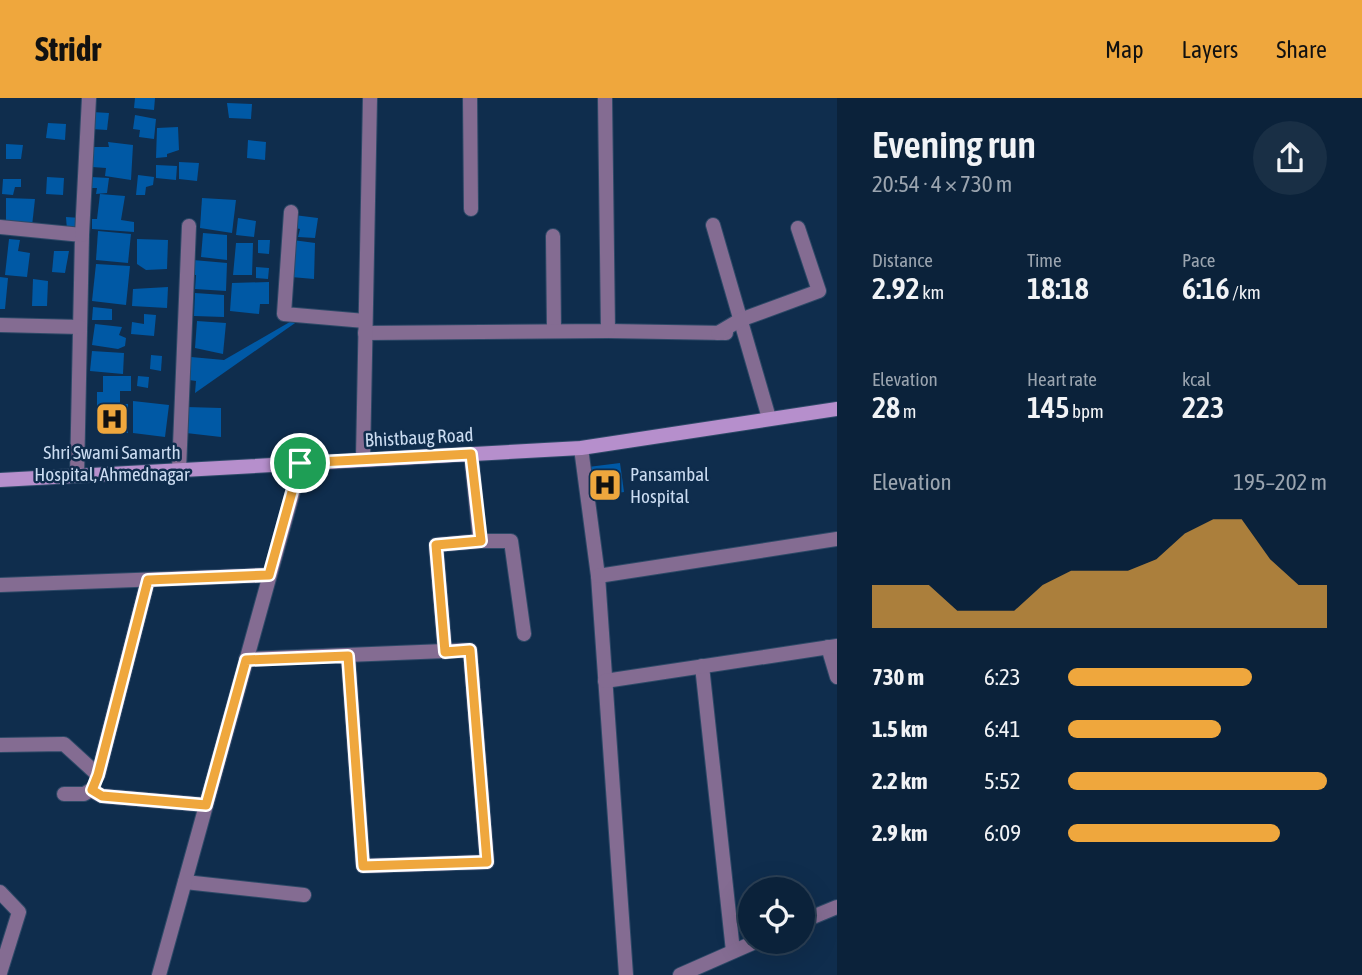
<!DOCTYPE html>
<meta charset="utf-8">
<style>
:root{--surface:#0b223a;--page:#192f45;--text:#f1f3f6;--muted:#9aa4af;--line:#2b3f54;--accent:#efa73d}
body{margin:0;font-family:"Asap Condensed",sans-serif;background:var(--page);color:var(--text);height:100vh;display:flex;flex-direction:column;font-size:26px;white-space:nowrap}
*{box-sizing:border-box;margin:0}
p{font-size:23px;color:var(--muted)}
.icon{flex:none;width:38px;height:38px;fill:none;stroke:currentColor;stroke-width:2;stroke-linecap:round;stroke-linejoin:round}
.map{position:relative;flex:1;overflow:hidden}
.side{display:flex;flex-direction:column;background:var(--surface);width:525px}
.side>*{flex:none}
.tools{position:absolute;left:738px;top:779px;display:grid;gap:14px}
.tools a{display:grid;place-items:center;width:77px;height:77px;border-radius:50%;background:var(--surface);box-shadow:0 7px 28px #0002,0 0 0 2px var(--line);font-size:35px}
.pin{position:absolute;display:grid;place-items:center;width:60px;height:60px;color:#fff;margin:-30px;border:4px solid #fff;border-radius:50%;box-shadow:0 2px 7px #0007}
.round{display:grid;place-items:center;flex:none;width:74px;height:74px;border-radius:37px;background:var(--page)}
.summary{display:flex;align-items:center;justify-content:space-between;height:119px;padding:0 35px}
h1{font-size:38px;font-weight:600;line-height:52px}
.metrics{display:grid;grid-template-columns:repeat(3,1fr);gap:10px;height:119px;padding:7px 35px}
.metrics div{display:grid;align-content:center}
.metrics b{font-size:30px;font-weight:600}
.metrics small{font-size:19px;font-weight:400}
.metrics p{font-size:19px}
.chart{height:196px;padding:14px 35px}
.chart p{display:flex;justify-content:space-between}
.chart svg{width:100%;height:126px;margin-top:7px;fill:var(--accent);opacity:.7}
ul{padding:0 35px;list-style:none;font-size:23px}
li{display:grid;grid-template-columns:112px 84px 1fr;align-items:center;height:52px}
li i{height:18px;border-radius:9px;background:var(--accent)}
header{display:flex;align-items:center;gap:42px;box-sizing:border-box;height:98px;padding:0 35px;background:var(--accent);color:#111}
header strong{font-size:33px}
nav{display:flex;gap:38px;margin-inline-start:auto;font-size:24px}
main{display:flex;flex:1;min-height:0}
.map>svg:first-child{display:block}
.building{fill:#0059a5}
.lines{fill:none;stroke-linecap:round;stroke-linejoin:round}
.street-casing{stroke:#2d4967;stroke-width:16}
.secondary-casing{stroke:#2d4967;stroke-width:16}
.street{stroke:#846c92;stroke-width:14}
.secondary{stroke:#b68fcc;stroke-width:14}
.route-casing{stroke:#fff;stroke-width:14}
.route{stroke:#efa73d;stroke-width:9}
.labels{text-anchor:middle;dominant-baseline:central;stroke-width:5;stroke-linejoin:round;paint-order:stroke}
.street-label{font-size:19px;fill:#cbdcf1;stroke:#0f2d4d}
.poi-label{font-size:19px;fill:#cbdcf1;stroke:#0f2d4d}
</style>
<header>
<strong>Stridr</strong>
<nav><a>Map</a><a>Layers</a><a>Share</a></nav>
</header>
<main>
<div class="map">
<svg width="837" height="877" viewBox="0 0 837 877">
<rect width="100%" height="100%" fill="#0f2d4d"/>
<g class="building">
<polygon points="135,0 155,0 154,12 134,10"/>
<polygon points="227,5 252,6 251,21 229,20"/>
<polygon points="92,14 109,15 107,32 91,31"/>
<polygon points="135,17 156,21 154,41 139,39 140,32 133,31"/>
<polygon points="48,25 66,26 65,42 46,40"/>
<polygon points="178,29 179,52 167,56 167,59 156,60 157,30"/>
<polygon points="248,42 266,44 265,62 247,60"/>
<polygon points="108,44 133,47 131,82 105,78 106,70 92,69 91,49 109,49"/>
<polygon points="6,46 23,47 21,61 6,61"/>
<polygon points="179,64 199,65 197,83 179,81"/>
<polygon points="156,67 177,68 176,82 156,80"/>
<polygon points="138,77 154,79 153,87 146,89 145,97 136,97"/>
<polygon points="47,79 64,80 63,97 46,96"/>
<polygon points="91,79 109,80 107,95 96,96 97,90 90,90"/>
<polygon points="3,81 21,81 21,89 15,89 13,97 2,96"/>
<polygon points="100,96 125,98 121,122 134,124 134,134 92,131 92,121 97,121"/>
<polygon points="6,100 35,101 32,128 6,126"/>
<polygon points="202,100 236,102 232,135 200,130"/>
<polygon points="294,117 318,120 315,140 298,139 300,131 296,130"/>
<polygon points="66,119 81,120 80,133 67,132"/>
<polygon points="238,120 256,123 254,139 236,137"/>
<polygon points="98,133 131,136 128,165 96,162"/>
<polygon points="203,135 227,137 227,162 201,159"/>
<polygon points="9,141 20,142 18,153 30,155 27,179 5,177"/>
<polygon points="137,141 168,142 167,171 146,172 137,166"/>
<polygon points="258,142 270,142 269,156 258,155"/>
<polygon points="293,142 315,145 314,181 291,179"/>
<polygon points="236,145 253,145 252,177 233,177"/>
<polygon points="54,153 69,153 65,175 52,174"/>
<polygon points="193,162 227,165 226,193 195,191 196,177 193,177"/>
<polygon points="96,166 130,168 126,207 92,203"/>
<polygon points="256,169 269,170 268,181 256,180"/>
<polygon points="0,179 8,180 5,211 0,211"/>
<polygon points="33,181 48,183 47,208 32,208"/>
<polygon points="269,184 269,206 260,206 259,216 230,213 232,185"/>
<polygon points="168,189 167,210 132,208 133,191"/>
<polygon points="195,195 224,197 224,219 194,218"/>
<polygon points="93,209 112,211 112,222 92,222"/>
<polygon points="307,214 308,216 195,295 196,283 189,282 191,259 224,262"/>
<polygon points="144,216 156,217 154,238 131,236 132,224 144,226"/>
<polygon points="197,223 226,225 223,256 195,250"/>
<polygon points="95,226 122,229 119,237 126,240 125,248 118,251 92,247"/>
<polygon points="92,253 124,255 123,276 90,273"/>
<polygon points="151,257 162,258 161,273 150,271"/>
<polygon points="103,278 131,278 131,293 120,293 120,306 128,306 128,335 100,335 100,315 97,315 97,294 103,294"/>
<polygon points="138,278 149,279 148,290 137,288"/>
<polygon points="133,303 169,307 165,339 133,335"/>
<polygon points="187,309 221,310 221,339 186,335"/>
<polygon points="620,365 624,394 592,399 588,369"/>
</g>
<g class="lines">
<defs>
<g id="street">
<polyline points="470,0 471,111"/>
<polyline points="291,114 284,216 365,223"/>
<polyline points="713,127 769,320"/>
<polyline points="0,129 82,137 77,378"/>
<polyline points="82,137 89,0"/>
<polyline points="553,138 554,233"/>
<polyline points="0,227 80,229"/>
<polyline points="608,233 726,235"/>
<polyline points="365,235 608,233 605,0"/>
<polyline points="718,235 740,222 819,193 798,130"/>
<polyline points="581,350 598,478 626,877"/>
<polyline points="363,361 370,0"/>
<polyline points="179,372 189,128"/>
<polyline points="480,443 511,443 524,536"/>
<polyline points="598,478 837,441"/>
<polyline points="0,487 269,477"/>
<polyline points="828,549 837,579"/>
<polyline points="445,554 436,447 480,443 471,356"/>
<polyline points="246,561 470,552 487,764 363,768 348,557"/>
<polyline points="702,568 733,853"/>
<polyline points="605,583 837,548"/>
<polyline points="0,647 64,646 98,677 148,482"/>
<polyline points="64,696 84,696 91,692 102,698 206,707"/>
<polyline points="185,784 304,797"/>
<polyline points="0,794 19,814 0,875"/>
<polyline points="803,823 837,809"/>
<polyline points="159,877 301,365"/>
<polyline points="680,877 755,844"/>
</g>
<polyline id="secondary" points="0,382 581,350 837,311"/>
</defs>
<use href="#street" class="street-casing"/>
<use href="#secondary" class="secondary-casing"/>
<use href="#street" class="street"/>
<use href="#secondary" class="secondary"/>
</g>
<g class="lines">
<defs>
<polygon id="route" points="471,356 481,443 436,447 445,554 470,552 487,764 363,768 348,558 246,562 206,707 102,698 92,692 98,677 148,482 269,477 300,365"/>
</defs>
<use href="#route" class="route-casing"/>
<use href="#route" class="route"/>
</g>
<defs>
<symbol id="hospital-square" viewBox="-11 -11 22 22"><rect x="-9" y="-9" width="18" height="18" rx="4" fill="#efa73d" stroke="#0f2d4d"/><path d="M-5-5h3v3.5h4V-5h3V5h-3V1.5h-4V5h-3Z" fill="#111"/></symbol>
</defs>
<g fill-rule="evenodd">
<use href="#hospital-square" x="93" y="302" width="38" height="38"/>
<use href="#hospital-square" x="586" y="368" width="38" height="38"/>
</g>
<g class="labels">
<g class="street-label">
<text transform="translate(419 339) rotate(-3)">Bhistbaug Road</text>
</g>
<g class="poi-label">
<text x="112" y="354">Shri Swami Samarth<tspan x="112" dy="22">Hospital, Ahmednagar</tspan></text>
<text x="630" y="376" text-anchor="start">Pansambal<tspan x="630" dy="22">Hospital</tspan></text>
</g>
</g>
</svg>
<div class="tools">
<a><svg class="icon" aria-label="locate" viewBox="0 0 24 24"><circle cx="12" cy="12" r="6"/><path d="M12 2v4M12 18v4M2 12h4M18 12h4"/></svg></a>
</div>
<div class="pin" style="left:300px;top:365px;background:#1e9e55"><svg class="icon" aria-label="arrive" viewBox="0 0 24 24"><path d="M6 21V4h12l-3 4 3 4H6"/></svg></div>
</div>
<section class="side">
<div class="summary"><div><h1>Evening run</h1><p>20:54 · 4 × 730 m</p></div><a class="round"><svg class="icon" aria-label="share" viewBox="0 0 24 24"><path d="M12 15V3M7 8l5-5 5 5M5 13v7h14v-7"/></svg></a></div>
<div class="metrics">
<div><p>Distance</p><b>2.92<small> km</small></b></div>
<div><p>Time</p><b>18:18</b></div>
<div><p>Pace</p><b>6:16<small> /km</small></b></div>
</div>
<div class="metrics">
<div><p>Elevation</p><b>28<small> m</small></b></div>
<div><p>Heart rate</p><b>145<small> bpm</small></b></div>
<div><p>kcal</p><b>223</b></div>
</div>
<div class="chart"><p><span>Elevation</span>195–202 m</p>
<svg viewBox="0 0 160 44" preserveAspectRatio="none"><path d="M0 44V29L10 29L20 29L30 38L40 38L50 38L60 29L70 24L80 24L90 24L100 20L110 11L120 6L130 6L140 20L150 29L160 29V44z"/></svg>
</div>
<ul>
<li><b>730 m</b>6:23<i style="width:71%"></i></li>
<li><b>1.5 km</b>6:41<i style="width:59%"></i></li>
<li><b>2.2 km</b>5:52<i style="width:100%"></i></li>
<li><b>2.9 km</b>6:09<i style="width:82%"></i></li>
</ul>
</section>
</main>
